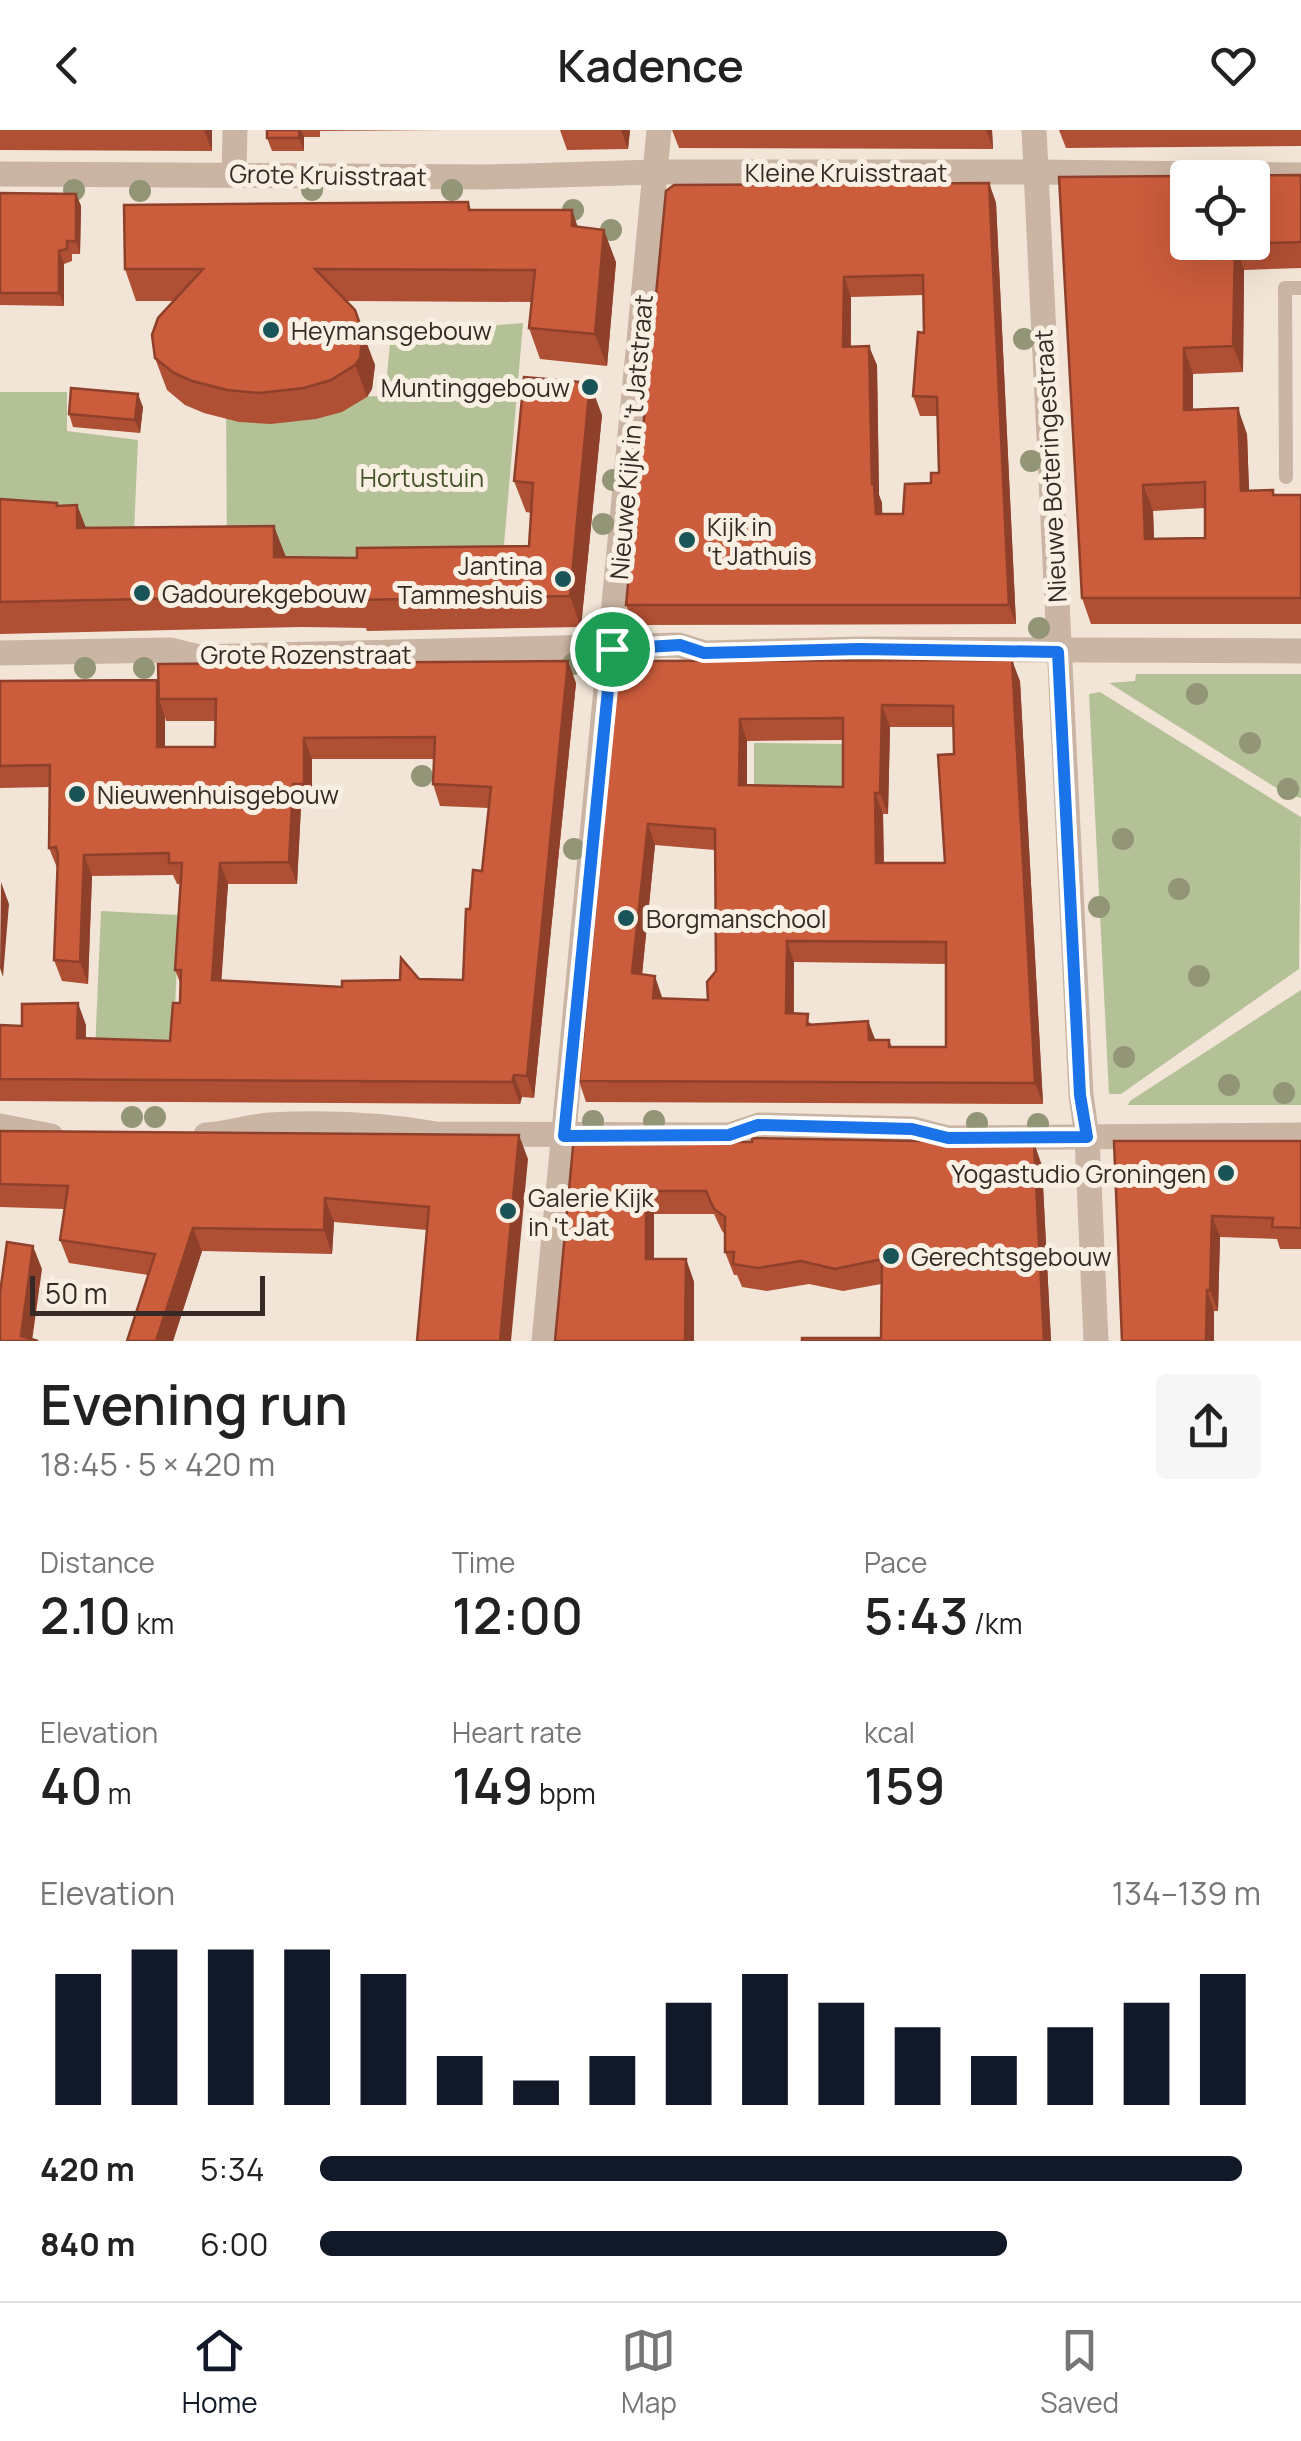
<!DOCTYPE html>
<meta charset="utf-8">
<style>
:root{--surface:#fff;--page:#f6f6f6;--text:#222;--muted:#767676;--line:#e0e0e0;--accent:#111827}
body{margin:0;font-family:Manrope,sans-serif;background:var(--page);color:var(--text);height:100vh;display:flex;flex-direction:column;font-size:38px;white-space:nowrap}
*{box-sizing:border-box;margin:0}
p{font-size:32px;color:var(--muted)}
.icon{flex:none;width:55px;height:55px;fill:none;stroke:currentColor;stroke-width:2;stroke-linecap:round;stroke-linejoin:round}
.map{position:relative;height:1211px;overflow:hidden}
.sheet{display:flex;flex-direction:column;background:var(--surface);flex:1}
.sheet>*{flex:none}
.fabs{position:absolute;left:1170px;top:30px;display:grid;gap:20px}
.fabs a{display:grid;place-items:center;width:100px;height:100px;border-radius:10px;background:var(--surface);box-shadow:0 10px 40px #0002;font-size:50px}
.scale{position:absolute;left:30px;bottom:25px;width:235px;box-sizing:border-box;padding-left:10px;border:5px solid #352a25;border-top:0;font-size:28px;line-height:35px;white-space:nowrap;color:#352a25;-webkit-text-stroke:8px #faefe3;paint-order:stroke}
.pin{position:absolute;display:grid;place-items:center;width:85px;height:85px;color:#fff;margin:-42px;border:5px solid #fff;border-radius:50%;box-shadow:0 2px 10px #0007}
.round{display:grid;place-items:center;flex:none;width:105px;height:105px;border-radius:10px;background:var(--page)}
.head{display:flex;align-items:center;justify-content:space-between;height:170px;padding:0 40px}
h1{font-size:55px;font-weight:600;line-height:75px}
.metrics{display:grid;grid-template-columns:repeat(3,1fr);gap:15px;height:170px;padding:10px 40px}
.metrics div{display:grid;align-content:center}
.metrics b{font-size:50px;font-weight:600}
.metrics small{font-size:28px;font-weight:400}
.metrics p{font-size:28px}
.chart{height:280px;padding:20px 40px}
.chart p{display:flex;justify-content:space-between}
.chart svg{width:100%;height:180px;margin-top:10px;stroke:var(--accent);stroke-width:6}
ul{padding:0 40px;list-style:none;font-size:32px}
li{display:grid;grid-template-columns:160px 120px 1fr;align-items:center;height:75px}
li i{height:25px;border-radius:12px;background:var(--accent)}
header{display:flex;justify-content:space-between;align-items:center;height:130px;padding:0 40px;background:var(--surface);font-size:45px;font-weight:600}
.tabs{display:flex;justify-content:space-around;align-items:center;height:140px;border-top:2px solid var(--line);background:var(--surface);font-size:28px;color:var(--muted)}
.tabs a{display:grid;justify-items:center;gap:5px}
.tabs .on{color:var(--accent)}
.map>svg:first-child{display:block}
.green{fill:#b4c197}
.lines{fill:none;stroke-linecap:round;stroke-linejoin:round}
.service{stroke:#cab4a3;stroke-width:14}
.minor{stroke:#cab4a3;stroke-width:25}
.tree{fill:#939577}
.wall{fill:#af4f34;fill-rule:evenodd}
.shaded-wall{fill:#8e402a}
.building{fill:#cb5c3c;stroke:#8e402a;stroke-width:2.5;fill-rule:evenodd}
.route-casing{stroke:#fff;stroke-width:20}
.route{stroke:#1a73e8;stroke-width:12}
.poi-dot{fill:#195558;stroke:#faefe3;stroke-width:4}
.labels{text-anchor:middle;dominant-baseline:central;stroke-width:10;stroke-linejoin:round;paint-order:stroke}
.street-label{font-size:25px;fill:#352a25;stroke:#faefe3}
.poi-label{font-size:25px;fill:#352a25;stroke:#faefe3;text-anchor:start}
.park-label{font-size:25px;fill:#455428;stroke:#faefe3}
</style>
<header><svg class="icon" aria-label="back" viewBox="0 0 24 24"><path d="M15 5l-7 7 7 7"/></svg>Kadence<svg class="icon" aria-label="heart" viewBox="0 0 24 24"><path d="M12 20l-8-8c-3-5 5-10 8-4 3-6 11-1 8 4z"/></svg></header>
<div class="map">
<svg width="1301" height="1211" viewBox="0 0 1301 1211">
<rect width="100%" height="100%" fill="#f2e5d7"/>
<g class="green">
<polygon points="523,193 502,438 227,428 226,268 385,266 391,203"/>
<polygon points="0,262 67,262 67,301 138,310 134,404 0,400"/>
<polygon points="1136,544 1301,544 1301,668 1286,664 1109,553 1135,551"/>
<polygon points="1100,562 1301,687 1299,839 1121,964 1109,964 1089,564"/>
<polygon points="754,613 847,614 847,674 754,673"/>
<polygon points="101,781 179,785 173,925 95,921"/>
<polygon points="1301,860 1301,975 1128,975 1130,971"/>
</g>
<g class="lines">
<polyline class="service" points="1286,347 1285,158 1301,158"/>
<g class="minor">
<polyline points="1034,0 1081,965 1087,1007 1096,1211"/>
<polyline points="0,44 488,47 655,42 1037,42 1301,45"/>
<polyline points="234,44 235,0"/>
<polyline points="0,523 170,520 199,527 679,515 704,523 859,519 1301,521"/>
<polyline points="0,996 51,1006"/>
<path d="M206 1005C228 1004 247 997 269 995 324 992 382 994 436 1004L729 1005 759 995 912 999 948 1008 1301 1005"/>
<polyline points="544,1211 659,0"/>
</g>
</g>
<g class="tree">
<circle cx="74" cy="60" r="11"/>
<circle cx="312" cy="60" r="11"/>
<circle cx="452" cy="60" r="11"/>
<circle cx="140" cy="61" r="11"/>
<circle cx="573" cy="80" r="11"/>
<circle cx="611" cy="100" r="11"/>
<circle cx="1024" cy="209" r="11"/>
<circle cx="1031" cy="331" r="11"/>
<circle cx="613" cy="350" r="11"/>
<circle cx="603" cy="394" r="11"/>
<circle cx="598" cy="497" r="11"/>
<circle cx="1039" cy="498" r="11"/>
<circle cx="573" cy="534" r="11"/>
<circle cx="85" cy="538" r="11"/>
<circle cx="144" cy="538" r="11"/>
<circle cx="1197" cy="564" r="11"/>
<circle cx="1250" cy="613" r="11"/>
<circle cx="422" cy="646" r="11"/>
<circle cx="1288" cy="659" r="11"/>
<circle cx="1123" cy="709" r="11"/>
<circle cx="574" cy="719" r="11"/>
<circle cx="1179" cy="759" r="11"/>
<circle cx="1099" cy="777" r="11"/>
<circle cx="1199" cy="846" r="11"/>
<circle cx="1124" cy="927" r="11"/>
<circle cx="1229" cy="955" r="11"/>
<circle cx="1284" cy="963" r="11"/>
<circle cx="132" cy="987" r="11"/>
<circle cx="155" cy="987" r="11"/>
<circle cx="593" cy="991" r="11"/>
<circle cx="654" cy="991" r="11"/>
<circle cx="977" cy="993" r="11"/>
<circle cx="1038" cy="994" r="11"/>
</g>
<g class="wall">
<polygon points="0,0 212,0 212,21 0,20"/>
<polygon points="267,0 444,0 320,1 320,7 304,7 304,21 272,21 267,8"/>
<polygon points="560,0 630,0 628,19 567,20"/>
<polygon points="672,0 992,0 993,19 679,18"/>
<polygon points="1059,0 1301,0 1301,16 1066,18"/>
<path d="M1301 45V138L1244 140 1243 242 1193 244V280L1247 304 1249 361 1273 360 1275 365H1301V494H1091L1082 468 1059 47ZM1205 378V408L1154 409 1153 381Z"/>
<path d="M989 53 996 73 1016 494 633 495 626 475 666 61ZM923 165 924 203 913 266 920 286H937L939 343 903 384H882V373L879 365 877 235 851 217V167Z"/>
<polygon points="0,63 76,64 81,76 80,124 72,124 72,131 64,134 64,176 0,175"/>
<polygon points="468,72 471,80 578,97 616,132 607,236 540,229 529,198 532,172 346,171 375,235 372,259 367,267 342,282 316,289 271,294 239,292 204,283 185,275 167,260 155,228 173,171 136,171 125,139"/>
<polygon points="143,277 140,303 73,297 69,284"/>
<polygon points="602,285 581,497 367,501 366,498 302,497 0,504 0,369 58,376 77,375 86,398 286,427 357,428 529,416 531,383 526,382 514,351"/>
<path d="M619 531 1020 551 1043 974 586 972 579 951ZM890 597H954V624L945 733H884L883 684H888ZM843 610V657L747 656V611ZM655 715 715 720 716 841 708 870 662 868 642 844ZM794 832 946 834V917H892L889 910H875L868 891 812 894 794 883Z"/>
<path d="M0 551 576 553 534 968 522 967 520 974 0 971V895H86V909L170 911 180 873 181 855 175 840 180 754H177L173 745 92 746 88 854 62 851 54 830 58 740 49 718 50 657 0 658ZM165 587 166 591H215V617H165ZM312 629H434L433 654 440 676 489 678 482 741 470 779 463 850 419 849 342 857 221 851 228 754H297L301 676H312Z"/>
<polygon points="0,1001 528,1029 427,1100 334,1092 332,1124 202,1121 173,1211 127,1211 148,1145 69,1133 60,1110 64,1079 0,1077"/>
<polygon points="574,1006 694,1007 696,1012 1034,1013 1042,1036 1051,1211 802,1211 881,1208 881,1154 843,1161 809,1154 767,1161 742,1157 737,1145 734,1145 725,1122 725,1104 722,1101 714,1084 654,1084 654,1129 686,1129 694,1152 694,1211"/>
<polygon points="1114,1011 1301,1011 1301,1119 1280,1119 1277,1109 1220,1107 1218,1181 1214,1181"/>
</g>
<g class="shaded-wall">
<polygon points="204,0 212,0 212,21"/>
<polygon points="299,0 301,0 304,7 304,21 299,8"/>
<polygon points="621,0 630,0 628,19"/>
<polygon points="986,0 992,0 993,19"/>
<polygon points="989,53 996,73 1016,494 1009,475"/>
<polygon points="76,64 81,76 80,124 76,111"/>
<polygon points="572,80 583,112 572,96"/>
<polygon points="604,100 616,132 607,236 595,204"/>
<polygon points="1235,114 1244,140 1243,242 1233,216"/>
<polygon points="59,121 64,134 64,176 59,163"/>
<polygon points="844,147 851,167 850,237 843,217"/>
<polygon points="363,203 375,235 372,259 367,267 355,235"/>
<polygon points="869,216 877,235 879,365 882,373 883,403 876,384 872,354"/>
<polygon points="1184,218 1193,244 1193,306 1184,280"/>
<polygon points="590,253 602,285 581,497 570,466"/>
<polygon points="138,264 143,277 140,303 135,290"/>
<polygon points="1238,278 1247,304 1250,387 1241,361"/>
<polygon points="1143,355 1153,381 1155,435 1145,409"/>
<polygon points="77,375 89,406 77,398"/>
<polygon points="274,396 286,427 274,427"/>
<polygon points="1012,530 1020,551 1043,974 1035,953"/>
<polygon points="568,531 576,553 534,968 527,946"/>
<polygon points="157,550 159,569 165,587 165,638 157,617"/>
<polygon points="882,575 890,597 888,684 880,663"/>
<polygon points="740,589 747,611 747,677 739,655"/>
<polygon points="304,608 312,629 312,676 304,654"/>
<polygon points="293,654 301,676 297,754 289,732"/>
<polygon points="875,663 883,684 884,754 876,733"/>
<polygon points="648,694 655,715 640,865 632,843"/>
<polygon points="84,725 92,746 88,854 80,832"/>
<polygon points="220,733 228,754 220,872 212,850"/>
<polygon points="1,752 9,774 3,847 0,838"/>
<polygon points="787,811 794,832 793,904 786,883"/>
<polygon points="655,846 662,867 661,889 653,868"/>
<polygon points="78,873 86,895 85,930 77,908"/>
<polygon points="868,891 876,912 869,910"/>
<polygon points="514,945 522,967 520,974 512,952"/>
<polygon points="519,1005 528,1029 511,1211 500,1211"/>
<polygon points="1034,1013 1042,1036 1051,1211 1044,1211"/>
<polygon points="646,1061 654,1084 654,1152 646,1129"/>
<polygon points="325,1068 334,1092 332,1124 324,1100"/>
<polygon points="1212,1086 1220,1107 1218,1181 1210,1160"/>
<polygon points="193,1098 202,1121 173,1211 156,1211"/>
<polygon points="33,1116 42,1139 32,1211 21,1206"/>
<polygon points="686,1129 694,1152 694,1211 685,1211"/>
<polygon points="1207,1160 1214,1181 1214,1211 1206,1211"/>
</g>
<g class="building">
<rect x="267" y="0" width="32" height="8"/>
<path d="M1301 45V112L1235 114 1233 216 1184 218V280L1238 278 1241 361 1273 360V365H1301V468H1082L1059 47ZM1188 48H1252V112H1188ZM1205 352V408L1145 409 1143 355Z"/>
<path d="M989 53 1009 475H626L666 61 674 55ZM923 145 924 203 918 202 913 266 937 267 939 343H931V353L905 354 903 384H876L874 354H872L869 216 843 217 844 147Z"/>
<polygon points="0,63 76,64 76,111 67,111 67,119 59,121 59,163 0,163"/>
<polygon points="468,72 469,80 572,80 572,96 604,100 595,204 529,198 535,140 315,139 355,180 363,203 360,228 355,235 331,250 304,258 259,263 227,260 192,251 174,243 155,228 152,205 158,188 203,139 125,139 124,75"/>
<polygon points="524,247 590,253 570,466 356,470 356,466 290,466 0,472 0,369 57,373 57,376 77,375 77,398 274,396 274,427 357,428 357,418 529,416 533,353 514,351"/>
<polygon points="71,258 138,264 135,290 69,284"/>
<path d="M1012 530 1035 953 579 951 619 531ZM882 575 953 576 954 624 938 625 945 733H876L875 663H880ZM843 588V657L739 655 740 589ZM648 694 715 699 716 841 707 852 708 870 653 868 655 846 632 843ZM787 811 946 812V917H889V910H869L868 891 807 895 808 884 786 883Z"/>
<path d="M568 531 527 946 514 945 512 952 0 949V895L22 896V874L78 873 77 908 170 911 173 873H180L181 840H175L182 733H169V723L84 725 80 832 54 830 58 725 56 717 49 718 50 635 0 636V551L157 550V617H215L216 569H159L158 534ZM435 607 433 654 491 657 482 741 473 740 470 779H466L463 850 419 849 401 828 400 850 342 851V857L212 850 220 733 289 732 293 654H304V608Z"/>
<polygon points="0,1001 519,1005 500,1211 417,1211 429,1077 325,1068 324,1100 193,1098 156,1211 127,1211 155,1124 60,1110 68,1056 0,1054"/>
<polygon points="574,1006 694,1007 694,1012 752,1012 752,1008 1034,1013 1044,1211 802,1211 802,1208 881,1208 882,1129 835,1139 801,1131 758,1138 733,1134 734,1122 725,1122 725,1087 714,1079 706,1061 646,1061 646,1129 686,1129 685,1211 555,1211"/>
<polygon points="1114,1011 1301,1011 1301,1098 1272,1097 1273,1088 1212,1086 1210,1160 1207,1160 1206,1211 1122,1211"/>
<polygon points="7,1112 33,1116 21,1206 38,1211 0,1211 0,1163"/>
</g>
<g class="lines">
<defs>
<polygon id="route" points="680,515 704,523 859,519 1058,522 1080,965 1087,1007 948,1008 912,999 758,995 729,1005 564,1006 612,519"/>
</defs>
<use href="#route" class="route-casing"/>
<use href="#route" class="route"/>
</g>
<g class="poi-dot">
<circle cx="271" cy="200" r="10"/>
<circle cx="590" cy="257" r="10"/>
<circle cx="687" cy="410" r="10"/>
<circle cx="563" cy="449" r="10"/>
<circle cx="142" cy="463" r="10"/>
<circle cx="77" cy="664" r="10"/>
<circle cx="626" cy="788" r="10"/>
<circle cx="1226" cy="1043" r="10"/>
<circle cx="508" cy="1081" r="10"/>
<circle cx="891" cy="1126" r="10"/>
</g>
<g class="labels">
<g class="street-label">
<text x="846" y="42">Kleine Kruisstraat</text>
<text transform="translate(328 45) rotate(1)">Grote Kruisstraat</text>
<text transform="translate(631 307) rotate(-85)">Nieuwe Kijk in 't Jatstraat</text>
<text transform="translate(1050 336) rotate(-93)">Nieuwe Boteringestraat</text>
<text x="306" y="524">Grote Rozenstraat</text>
</g>
<g class="poi-label">
<text x="291" y="200">Heymansgebouw</text>
<text x="570" y="257" text-anchor="end">Muntinggebouw</text>
<text x="707" y="396">Kijk in<tspan x="707" dy="29">'t Jathuis</tspan></text>
<text x="543" y="435" text-anchor="end">Jantina<tspan x="543" dy="29">Tammeshuis</tspan></text>
<text x="162" y="463">Gadourekgebouw</text>
<text x="97" y="664">Nieuwenhuisgebouw</text>
<text x="646" y="788">Borgmanschool</text>
<text x="1206" y="1043" text-anchor="end">Yogastudio Groningen</text>
<text x="528" y="1067">Galerie Kijk<tspan x="528" dy="29">in 't Jat</tspan></text>
<text x="911" y="1126">Gerechtsgebouw</text>
</g>
<g class="park-label">
<text x="422" y="347">Hortustuin</text>
</g>
</g>
</svg>
<div class="fabs">
<a><svg class="icon" aria-label="locate" viewBox="0 0 24 24"><circle cx="12" cy="12" r="6"/><path d="M12 2v4M12 18v4M2 12h4M18 12h4"/></svg></a>
</div>
<div class="scale">50 m</div>
<div class="pin" style="left:612px;top:519px;background:#1e9e55"><svg class="icon" aria-label="arrive" viewBox="0 0 24 24"><path d="M6 21V4h12l-3 4 3 4H6"/></svg></div>
</div>
<section class="sheet">
<div class="head"><div><h1>Evening run</h1><p>18:45 · 5 × 420 m</p></div><a class="round"><svg class="icon" aria-label="share" viewBox="0 0 24 24"><path d="M12 15V3M7 8l5-5 5 5M5 13v7h14v-7"/></svg></a></div>
<div class="metrics">
<div><p>Distance</p><b>2.10<small> km</small></b></div>
<div><p>Time</p><b>12:00</b></div>
<div><p>Pace</p><b>5:43<small> /km</small></b></div>
</div>
<div class="metrics">
<div><p>Elevation</p><b>40<small> m</small></b></div>
<div><p>Heart rate</p><b>149<small> bpm</small></b></div>
<div><p>kcal</p><b>159</b></div>
</div>
<div class="chart"><p><span>Elevation</span>134–139 m</p>
<svg viewBox="0 0 160 44" preserveAspectRatio="none"><path d="M5 44V12M15 44V6M25 44V6M35 44V6M45 44V12M55 44V32M65 44V38M75 44V32M85 44V19M95 44V12M105 44V19M115 44V25M125 44V32M135 44V25M145 44V19M155 44V12"/></svg>
</div>
<ul>
<li><b>420 m</b>5:34<i style="width:98%"></i></li>
<li><b>840 m</b>6:00<i style="width:73%"></i></li>
</ul>
</section>
<nav class="tabs">
<a class="on"><svg class="icon" aria-label="home" viewBox="0 0 24 24"><path d="M3 11l9-7 9 7M6 9v11h12V9"/></svg>Home</a>
<a><svg class="icon" aria-label="map" viewBox="0 0 24 24"><path d="M3 6l6-2 6 2 6-2v14l-6 2-6-2-6 2zM9 4v14M15 6v14"/></svg>Map</a>
<a><svg class="icon" aria-label="saved" viewBox="0 0 24 24"><path d="M7 4h10v16l-5-4-5 4z"/></svg>Saved</a>
</nav>
